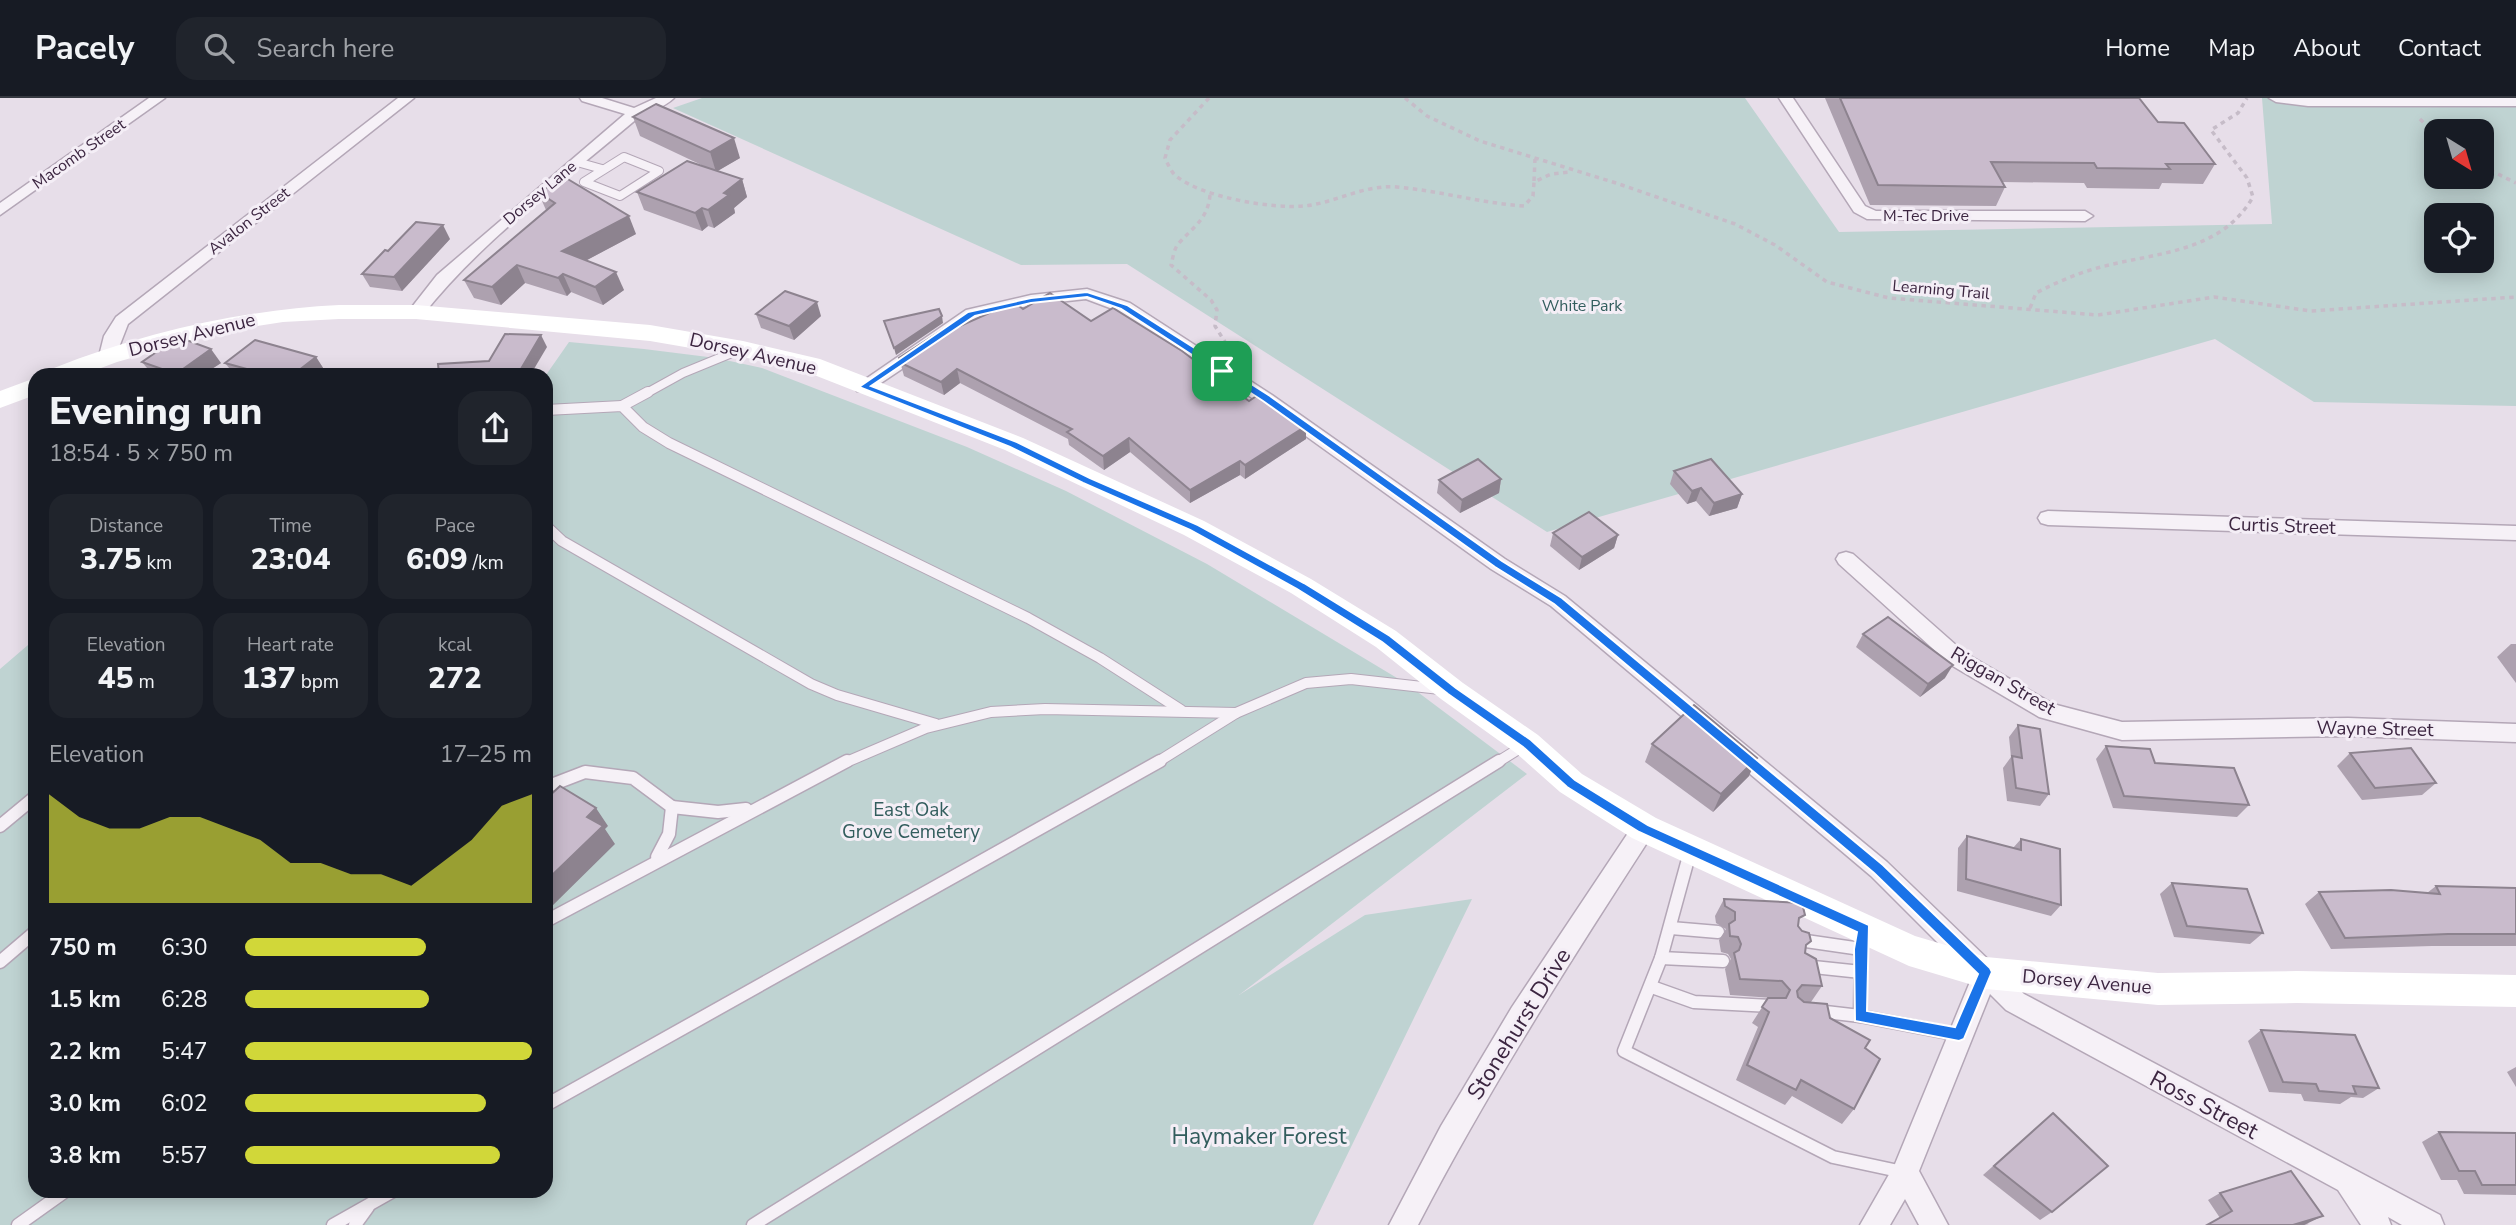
<!DOCTYPE html>
<meta charset="utf-8">
<style>
:root{--surface:#171b24;--page:#20242c;--text:#f1f3f6;--muted:#9ea1a6;--line:#363941;--accent:#d1d739}
body{margin:0;font-family:"Nunito Sans",sans-serif;background:var(--page);color:var(--text);height:100vh;display:flex;flex-direction:column;font-size:26px;white-space:nowrap}
*{box-sizing:border-box;margin:0}
p{font-size:23px;color:var(--muted)}
.icon{flex:none;width:38px;height:38px;fill:none;stroke:currentColor;stroke-width:2;stroke-linecap:round;stroke-linejoin:round}
.map{position:relative;flex:1;overflow:hidden}
.details{position:absolute;left:28px;top:270px;width:525px;height:830px;display:flex;flex-direction:column;background:var(--surface);border-radius:21px;box-shadow:0 4px 18px #0003}
.details>*{flex:none}
.needle{width:46px;rotate:143deg}
.tools{position:absolute;left:2424px;top:21px;display:grid;gap:14px}
.tools a{display:grid;place-items:center;width:70px;height:70px;border-radius:14px;background:var(--surface);box-shadow:0 4px 18px #0003;font-size:35px}
.pin{position:absolute;display:grid;place-items:center;width:60px;height:60px;color:#fff;margin:-30px;border-radius:14px;box-shadow:0 4px 10px #0006}
.round{display:grid;place-items:center;flex:none;width:74px;height:74px;border-radius:21px;background:var(--page)}
.summary{display:flex;align-items:center;justify-content:space-between;height:119px;padding:0 21px}
h1{font-size:38px;font-weight:800;line-height:52px}
.figures{display:grid;grid-template-columns:repeat(3,1fr);gap:10px;height:119px;padding:7px 21px}
.figures div{display:grid;align-content:center;border-radius:18px;background:var(--page);text-align:center}
.figures b{font-size:30px;font-weight:800}
.figures small{font-size:19px;font-weight:400}
.figures p{font-size:19px}
.chart{height:196px;padding:14px 21px}
.chart p{display:flex;justify-content:space-between}
.chart svg{width:100%;height:126px;margin-top:7px;fill:var(--accent);opacity:.7}
ul{padding:0 21px;list-style:none;font-size:23px}
li{display:grid;grid-template-columns:112px 84px 1fr;align-items:center;height:52px}
li i{height:18px;border-radius:9px;background:var(--accent)}
header{display:flex;align-items:center;gap:42px;box-sizing:border-box;height:98px;padding:0 35px;background:var(--surface);border-bottom:2px solid var(--line)}
header strong{font-size:33px}
nav{display:flex;gap:38px;margin-inline-start:auto;font-size:24px}
.search{width:490px;height:63px;background:var(--page);display:flex;align-items:center;gap:18px;box-sizing:border-box;padding:0 24px;border-radius:21px;color:var(--muted);font-size:26px}
.map>svg:first-child{display:block}
.green{fill:#bfd3d2;fill-rule:evenodd}
.lines{fill:none;stroke-linecap:round;stroke-linejoin:round}
.lane-far2-casing{stroke:#b4a7b7;stroke-width:10}
.lane-far1-casing{stroke:#b4a7b7;stroke-width:12}
.lane-casing{stroke:#b4a7b7;stroke-width:15}
.street-casing{stroke:#b4a7b7;stroke-width:3}
.path{stroke:#c6bcc8;stroke-width:3.5;stroke-dasharray:4.5 4.5;stroke-linecap:butt}
.lane-far2{stroke:#f6f1f7;stroke-width:8}
.lane-far1{stroke:#f6f1f7;stroke-width:10}
.lane{stroke:#f6f1f7;stroke-width:12}
.street{fill:#f6f1f7;fill-rule:evenodd}
.secondary{fill:#fff;fill-rule:evenodd}
.wall{fill:#ada1af}
.shaded-wall{fill:#8d838f}
.building{fill:#c9bbcc;stroke:#8d838f;stroke-width:2}
.route{fill:#1a73e8;stroke:#fff;stroke-width:2;fill-rule:evenodd}
.labels{text-anchor:middle;dominant-baseline:central;stroke-width:6;stroke-linejoin:round;paint-order:stroke}
.far-street-label{font-size:16px;fill:#3c2641;stroke:#f4eef6}
.far-park-label{font-size:16px;fill:#325d5d;stroke:#f4eef6}
.street-label{font-size:19px;fill:#3c2641;stroke:#f4eef6}
.park-label{font-size:19px;fill:#325d5d;stroke:#f4eef6}
.near-street-label{font-size:23px;fill:#3c2641;stroke:#f4eef6}
.near-park-label{font-size:23px;fill:#325d5d;stroke:#f4eef6}
</style>
<header>
<strong>Pacely</strong>
<div class="search"><svg class="icon" aria-label="search" viewBox="0 0 24 24"><circle cx="10" cy="10" r="6"/><path d="M15 15l6 6"/></svg>Search here</div>
<nav><a>Home</a><a>Map</a><a>About</a><a>Contact</a></nav>
</header>
<div class="map">
<svg width="2516" height="1127" viewBox="0 0 2516 1127">
<rect width="100%" height="100%" fill="#e7dee9"/>
<g class="green">
<path d="M702 0H1745L1839 134 2272 126 2262 0H2516V308L2314 304 2215 241 1547 434 1127 166 1021 167 673 10ZM2436 33H2482V79H2436ZM2436 117H2482V163H2436Z"/>
<polygon points="569,244 644,251 716,260 762,270 967,349 1066,393 1207,466 1407,586 1527,676 1239,897 1365,817 1472,801 1313,1127 0,1127 0,571 35,541 35,1092 546,1092 546,277"/>
</g>
<g class="lines">
<defs>
<g id="lane-far2">
<polygon points="624,59 659,73 620,98 584,84"/>
<polyline points="577,64 602,71"/>
<polyline points="645,296 683,275 739,252"/>
</g>
<g id="lane-far1">
<polyline points="622,308 648,294"/>
<polyline points="546,312 622,308 643,329 669,345 1028,520 1100,560 1181,612"/>
<polyline points="546,428 562,443 811,586 837,597 936,626"/>
<polyline points="844,665 926,630 991,614 1045,611 1236,615 1306,585 1351,581 1440,591"/>
<polyline points="1156,665 1236,615"/>
<polyline points="1496,665 1525,647"/>
</g>
<g id="lane">
<polyline points="546,689 585,674 633,680 672,709 669,736 657,759"/>
<polyline points="672,709 718,714 746,711"/>
<polyline points="0,728 35,699"/>
<polyline points="1690,754 1661,860 1624,953 1833,1059 1903,1074"/>
<polyline points="546,823 847,663"/>
<polyline points="1671,830 1718,834"/>
<polyline points="1799,842 1861,851"/>
<polyline points="1661,860 1723,863"/>
<polyline points="0,864 35,834"/>
<polyline points="1804,868 1861,874"/>
<polyline points="1652,889 1694,904 1771,908"/>
<polyline points="1817,913 1860,918 1959,937"/>
<polyline points="1860,918 1861,851 1864,834"/>
<polyline points="546,1007 1160,663"/>
<polyline points="18,1127 67,1092"/>
<polyline points="333,1127 395,1092"/>
<polyline points="355,1127 368,1109"/>
<polyline points="753,1127 1499,663"/>
</g>
<g id="street">
<polygon points="149,0 165,0 0,117 0,105"/>
<polygon points="398,0 414,0 128,226 114,262 102,262 99,258 104,238 116,219"/>
<path d="M580 0H602L634 10 656 0H674C663 11 645 14 633 24 560 86 481 143 422 218H410L408 214 437 177 625 16 582 3Z"/>
<polygon points="1779,0 1793,0 1865,108 1876,113 2085,113 2093,118 2085,123 1867,121 1854,114"/>
<polygon points="2269,0 2516,0 2516,8 2308,8 2276,4"/>
<polygon points="1087,191 1130,205 1272,297 1505,461 1565,498 1887,764 2024,896 2440,1117 2444,1127 2402,1127 2388,1119 2391,1127 2361,1127 2338,1092 2006,912 1990,896 1919,1073 1948,1127 1919,1127 1905,1101 1890,1127 1860,1127 1895,1066 1972,879 1871,778 1551,508 1491,471 1260,305 1118,213 1086,201 1031,207 978,220 869,293 857,293 854,289 966,212 1031,197"/>
<polygon points="2048,413 2516,428 2516,442 2048,427 2041,425 2038,420 2041,415"/>
<polygon points="1846,454 1853,456 1965,555 2053,606 2122,624 2348,620 2516,626 2516,644 2348,638 2122,642 2039,619 1951,567 1839,466 1836,461 1839,456"/>
<path d="M1644 720 1652 723 1656 730 1652 737C1569 865 1488 992 1418 1127H1389L1441 1028 1512 909 1636 723Z"/>
</g>
</defs>
<use href="#lane-far2" class="lane-far2-casing"/>
<use href="#lane-far1" class="lane-far1-casing"/>
<use href="#lane" class="lane-casing"/>
<use href="#street" class="street-casing"/>
<g class="path">
<path d="M1209 0 1170 42 1165 60C1168 66 1171 74 1176 78 1202 99 1271 111 1304 108 1335 105 1365 86 1397 89 1440 93 1481 105 1524 108L1533 98 1534 84 1551 76 1570 74"/>
<polyline points="1405,0 1427,18 1480,43 1616,85 1735,126 1775,147 1827,184 1889,200 2098,217 2214,199 2311,213 2516,199"/>
<polyline points="2420,21 2436,37"/>
<polyline points="2482,68 2516,85"/>
<polyline points="1534,83 1535,61"/>
<path d="M1210 97C1208 121 1193 129 1179 145 1174 150 1173 160 1171 167L1211 202 1217 212 1215 228 1225 244 1224 252"/>
<path d="M2030 210 2036 195C2057 184 2078 175 2101 169 2158 154 2220 155 2253 99L2247 80 2211 32 2238 15 2247 0"/>
</g>
<use href="#lane-far2" class="lane-far2"/>
<use href="#lane-far1" class="lane-far1"/>
<use href="#lane" class="lane"/>
<use href="#street" class="street"/>
<g class="secondary">
<path d="M339 207H416L650 227 743 243 820 261 1023 340 1204 423 1311 481 1396 533 1463 585 1538 637 1582 676 1656 720 1915 838 1986 859 2158 875 2297 873 2516 877V909L2297 905 2158 907 1986 891 1909 868 1632 740 1560 694 1516 655 1441 601 1376 549 1291 495 1184 437 1005 352 804 273 743 259 650 243 416 221H339L283 224 226 233 117 264 85 276H51L54 270C146 234 241 212 339 207Z"/>
<polygon points="35,280 35,297 0,310 0,293"/>
</g>
</g>
<g class="wall">
<polygon points="1825,0 2139,0 2158,24 2215,66 2203,86 2162,85 2159,91 2087,90 2084,85 2002,84 2005,89 1996,108 1870,107"/>
<polygon points="633,19 740,60 717,73 742,81 747,99 734,110 735,115 714,130 708,128 702,133 644,112 637,94 710,71 640,38"/>
<polygon points="538,94 636,136 587,162 624,192 603,207 571,194 567,198 525,185 501,207 474,200 464,182 546,112"/>
<polygon points="450,141 402,193 370,189 362,176 388,153"/>
<polygon points="1023,211 1091,223 1249,303 1306,341 1245,381 1240,377 1190,405 1130,354 1104,372 1069,347 1068,341 960,285 944,297 904,278 899,260 949,233"/>
<polygon points="756,216 821,218 794,242 761,230"/>
<polygon points="316,259 325,273 320,276 234,276 225,265"/>
<polygon points="142,264 221,265 204,276 152,276"/>
<polygon points="1674,373 1742,396 1737,410 1709,418 1696,403 1687,406 1670,386"/>
<polygon points="1501,381 1499,395 1460,415 1437,395 1439,382"/>
<polygon points="1553,435 1618,437 1614,450 1579,472 1550,448"/>
<polygon points="1863,536 1945,580 1920,599 1856,549"/>
<polygon points="2511,546 2516,546 2516,585 2497,559"/>
<polygon points="2018,627 2049,696 2040,708 2007,703 2003,670 2011,659 2009,639"/>
<polygon points="1652,646 1749,678 1713,714 1645,664"/>
<polygon points="2106,648 2249,707 2237,719 2113,710 2096,661"/>
<polygon points="2350,655 2436,685 2422,697 2362,702 2337,668"/>
<polygon points="1967,738 2013,750 2021,741 2061,807 2051,818 1957,793 1958,750"/>
<polygon points="2172,785 2263,835 2250,846 2174,839 2160,796"/>
<polygon points="2436,788 2516,790 2516,848 2432,848 2331,851 2305,806 2319,794 2427,795"/>
<polygon points="1724,801 1798,827 1806,852 1805,855 1822,888 1811,904 1805,904 1830,920 1865,950 1854,1011 1842,1026 1792,998 1785,1007 1736,982 1758,929 1752,925 1768,900 1773,900 1730,897 1725,871 1731,861 1728,856 1721,854 1719,842 1726,831 1716,825 1715,818"/>
<polygon points="2261,932 2379,990 2363,1000 2351,999 2340,1006 2304,1003 2301,996 2269,994 2248,943"/>
<polygon points="2516,969 2516,989 2507,974"/>
<polygon points="2053,1015 2052,1114 2040,1122 1983,1077"/>
<polygon points="2439,1034 2516,1035 2516,1097 2464,1096 2457,1082 2441,1082 2422,1044"/>
<polygon points="2220,1095 2309,1126 2304,1127 2207,1127 2220,1120 2208,1102"/>
</g>
<g class="shaded-wall">
<polygon points="734,40 740,60 716,74 710,54"/>
<polygon points="742,81 747,99 734,110 735,115 714,130 708,112 724,95"/>
<polygon points="702,110 708,128 702,133 695,115"/>
<polygon points="629,118 636,136 570,171 562,153"/>
<polygon points="443,127 450,141 402,193 394,179"/>
<polygon points="517,167 525,185 501,207 492,189"/>
<polygon points="616,174 624,192 603,207 595,189"/>
<polygon points="563,176 571,194 567,198 558,180"/>
<polygon points="817,204 821,218 794,242 789,228"/>
<polygon points="942,218 943,225 896,257 894,250"/>
<polygon points="541,237 547,249 531,276 518,276"/>
<polygon points="211,251 221,265 204,276 176,276"/>
<polygon points="316,259 325,273 320,276 294,276"/>
<polygon points="957,271 960,285 944,297 941,284"/>
<polygon points="1306,328 1306,341 1245,381 1245,367"/>
<polygon points="1129,340 1130,354 1104,372 1103,358"/>
<polygon points="1240,363 1240,377 1190,405 1190,392"/>
<polygon points="1501,381 1499,395 1460,415 1462,402"/>
<polygon points="1701,390 1696,403 1687,406 1692,393"/>
<polygon points="1742,396 1737,410 1709,418 1714,405"/>
<polygon points="1618,437 1614,450 1579,472 1582,459"/>
<polygon points="1953,567 1945,580 1920,599 1928,586"/>
<polygon points="1757,660 1749,678 1713,714 1721,696"/>
<polygon points="596,710 608,728 605,731 615,746 547,813 546,783 587,719"/>
<polygon points="2323,1118 2304,1127 2293,1127"/>
</g>
<g class="building">
<polygon points="1840,0 2139,0 2158,24 2184,25 2215,66 2166,66 2170,71 2097,70 2094,65 1991,64 2005,89 1878,87"/>
<polygon points="656,6 734,40 710,54 633,19"/>
<polygon points="687,63 742,81 724,95 729,97 708,112 702,110 695,115 637,94"/>
<polygon points="566,80 629,118 562,153 616,174 595,189 563,176 558,180 517,167 492,189 464,182 555,105 538,94"/>
<polygon points="416,124 443,127 394,179 362,176 385,152 388,153"/>
<polygon points="785,193 817,204 789,228 756,216"/>
<polygon points="1050,195 1091,223 1113,210 1182,253 1249,303 1258,297 1306,328 1245,367 1240,363 1190,392 1129,340 1103,358 1067,334 1072,331 957,271 941,284 901,265 899,260 947,229 949,233 1014,204 1023,211"/>
<polygon points="939,211 942,218 894,250 884,223"/>
<polygon points="505,236 541,237 518,276 439,276 438,266 489,263"/>
<polygon points="178,239 211,251 176,276 142,264"/>
<polygon points="255,242 316,259 294,276 265,276 225,265"/>
<polygon points="1478,361 1501,381 1462,402 1439,382"/>
<polygon points="1711,361 1742,396 1714,405 1701,390 1692,393 1674,373"/>
<polygon points="1589,414 1618,437 1582,459 1553,435"/>
<polygon points="1888,519 1953,567 1928,586 1863,536"/>
<polygon points="1694,607 1757,660 1721,696 1652,646"/>
<polygon points="2018,627 2040,631 2049,696 2016,690 2012,658 2022,660"/>
<polygon points="2106,648 2150,651 2155,665 2234,670 2249,707 2124,698"/>
<polygon points="2411,650 2436,685 2375,690 2350,655"/>
<polygon points="560,688 596,710 587,719 603,728 546,783 546,701"/>
<polygon points="1967,738 2021,752 2021,741 2060,751 2061,807 1966,781"/>
<polygon points="2172,785 2247,791 2263,835 2187,828"/>
<polygon points="2436,788 2516,790 2516,836 2448,836 2345,840 2319,794 2391,792 2440,796"/>
<polygon points="1724,801 1802,805 1805,817 1799,820 1798,828 1802,833 1809,835 1811,843 1806,847 1805,855 1816,861 1822,888 1802,887 1797,893 1798,899 1804,904 1827,906 1830,920 1870,942 1865,950 1880,961 1854,1011 1801,982 1796,992 1747,967 1769,914 1762,909 1768,900 1786,900 1790,892 1782,883 1740,881 1734,855 1739,852 1741,846 1738,839 1730,838 1729,826 1735,822 1735,814 1725,808"/>
<polygon points="2261,932 2355,937 2379,990 2353,988 2356,996 2319,993 2316,986 2283,984"/>
<polygon points="2053,1015 2108,1068 2052,1114 1994,1068"/>
<polygon points="2439,1034 2516,1035 2516,1087 2482,1087 2475,1073 2459,1073"/>
<polygon points="2291,1073 2323,1118 2293,1127 2207,1127 2232,1113 2220,1095"/>
</g>
<path class="route" d="M1087 194 1127 207 1270 298 1502 463 1562 500 1883 767 1990 870 1992 874 1964 941 1959 943 1855 923 1854 851 1857 834 1639 734 1567 689 1523 649 1448 596 1382 544 1297 491 1190 432 1083 385 1010 349 859 289 968 214 1031 200ZM1087 199 1121 211 1263 303 1495 469 1554 506 1874 775 1978 876 1955 929 1867 913 1869 827 1648 727 1575 682 1531 642 1456 590 1390 538 1304 485 1198 427 1090 380 1017 344 871 288 975 218 1031 205Z"/>
<g class="labels">
<g class="far-street-label">
<text transform="translate(79 56) rotate(-35)">Macomb Street</text>
<text transform="translate(540 95) rotate(-40)">Dorsey Lane</text>
<text x="1926" y="118">M-Tec Drive</text>
<text transform="translate(249 123) rotate(-38)">Avalon Street</text>
<text transform="translate(1941 192) rotate(5)">Learning Trail</text>
</g>
<g class="far-park-label">
<text x="1582" y="208">White Park</text>
</g>
<g class="street-label">
<text transform="translate(192 237) rotate(-14)">Dorsey Avenue</text>
<text transform="translate(753 256) rotate(13)">Dorsey Avenue</text>
<text transform="translate(2282 428) rotate(2)">Curtis Street</text>
<text transform="translate(2003 583) rotate(30)">Riggan Street</text>
<text transform="translate(2375 631) rotate(1)">Wayne Street</text>
<text transform="translate(2087 884) rotate(5)">Dorsey Avenue</text>
</g>
<g class="park-label">
<text x="911" y="712">East Oak<tspan x="911" dy="22">Grove Cemetery</tspan></text>
</g>
<g class="near-street-label">
<text transform="translate(1519 926) rotate(-58)">Stonehurst Drive</text>
<text transform="translate(2204 1007) rotate(28)">Ross Street</text>
</g>
<g class="near-park-label">
<text x="1259" y="1038">Haymaker Forest</text>
</g>
</g>
</svg>
<div class="tools">
<a><svg class="needle" viewBox="-14 -14 28 28"><path d="M0-13l5 13h-10z" fill="#e53935"/><path d="M0 13l5-13h-10z" fill="#9ea1a6"/></svg></a>
<a><svg class="icon" aria-label="locate" viewBox="0 0 24 24"><circle cx="12" cy="12" r="6"/><path d="M12 2v4M12 18v4M2 12h4M18 12h4"/></svg></a>
</div>
<div class="pin" style="left:1222px;top:273px;background:#1e9e55"><svg class="icon" aria-label="arrive" viewBox="0 0 24 24"><path d="M6 21V4h12l-3 4 3 4H6"/></svg></div>
<section class="details">
<div class="summary"><div><h1>Evening run</h1><p>18:54 · 5 × 750 m</p></div><a class="round"><svg class="icon" aria-label="share" viewBox="0 0 24 24"><path d="M12 15V3M7 8l5-5 5 5M5 13v7h14v-7"/></svg></a></div>
<div class="figures">
<div><p>Distance</p><b>3.75<small> km</small></b></div>
<div><p>Time</p><b>23:04</b></div>
<div><p>Pace</p><b>6:09<small> /km</small></b></div>
</div>
<div class="figures">
<div><p>Elevation</p><b>45<small> m</small></b></div>
<div><p>Heart rate</p><b>137<small> bpm</small></b></div>
<div><p>kcal</p><b>272</b></div>
</div>
<div class="chart"><p><span>Elevation</span>17–25 m</p>
<svg viewBox="0 0 160 44" preserveAspectRatio="none"><path d="M0 44V6L10 14L20 18L30 18L40 14L50 14L60 18L70 22L80 30L90 30L100 34L110 34L120 38L130 30L140 22L150 10L160 6V44z"/></svg>
</div>
<ul>
<li><b>750 m</b>6:30<i style="width:63%"></i></li>
<li><b>1.5 km</b>6:28<i style="width:64%"></i></li>
<li><b>2.2 km</b>5:47<i style="width:100%"></i></li>
<li><b>3.0 km</b>6:02<i style="width:84%"></i></li>
<li><b>3.8 km</b>5:57<i style="width:89%"></i></li>
</ul>
</section>
</div>
